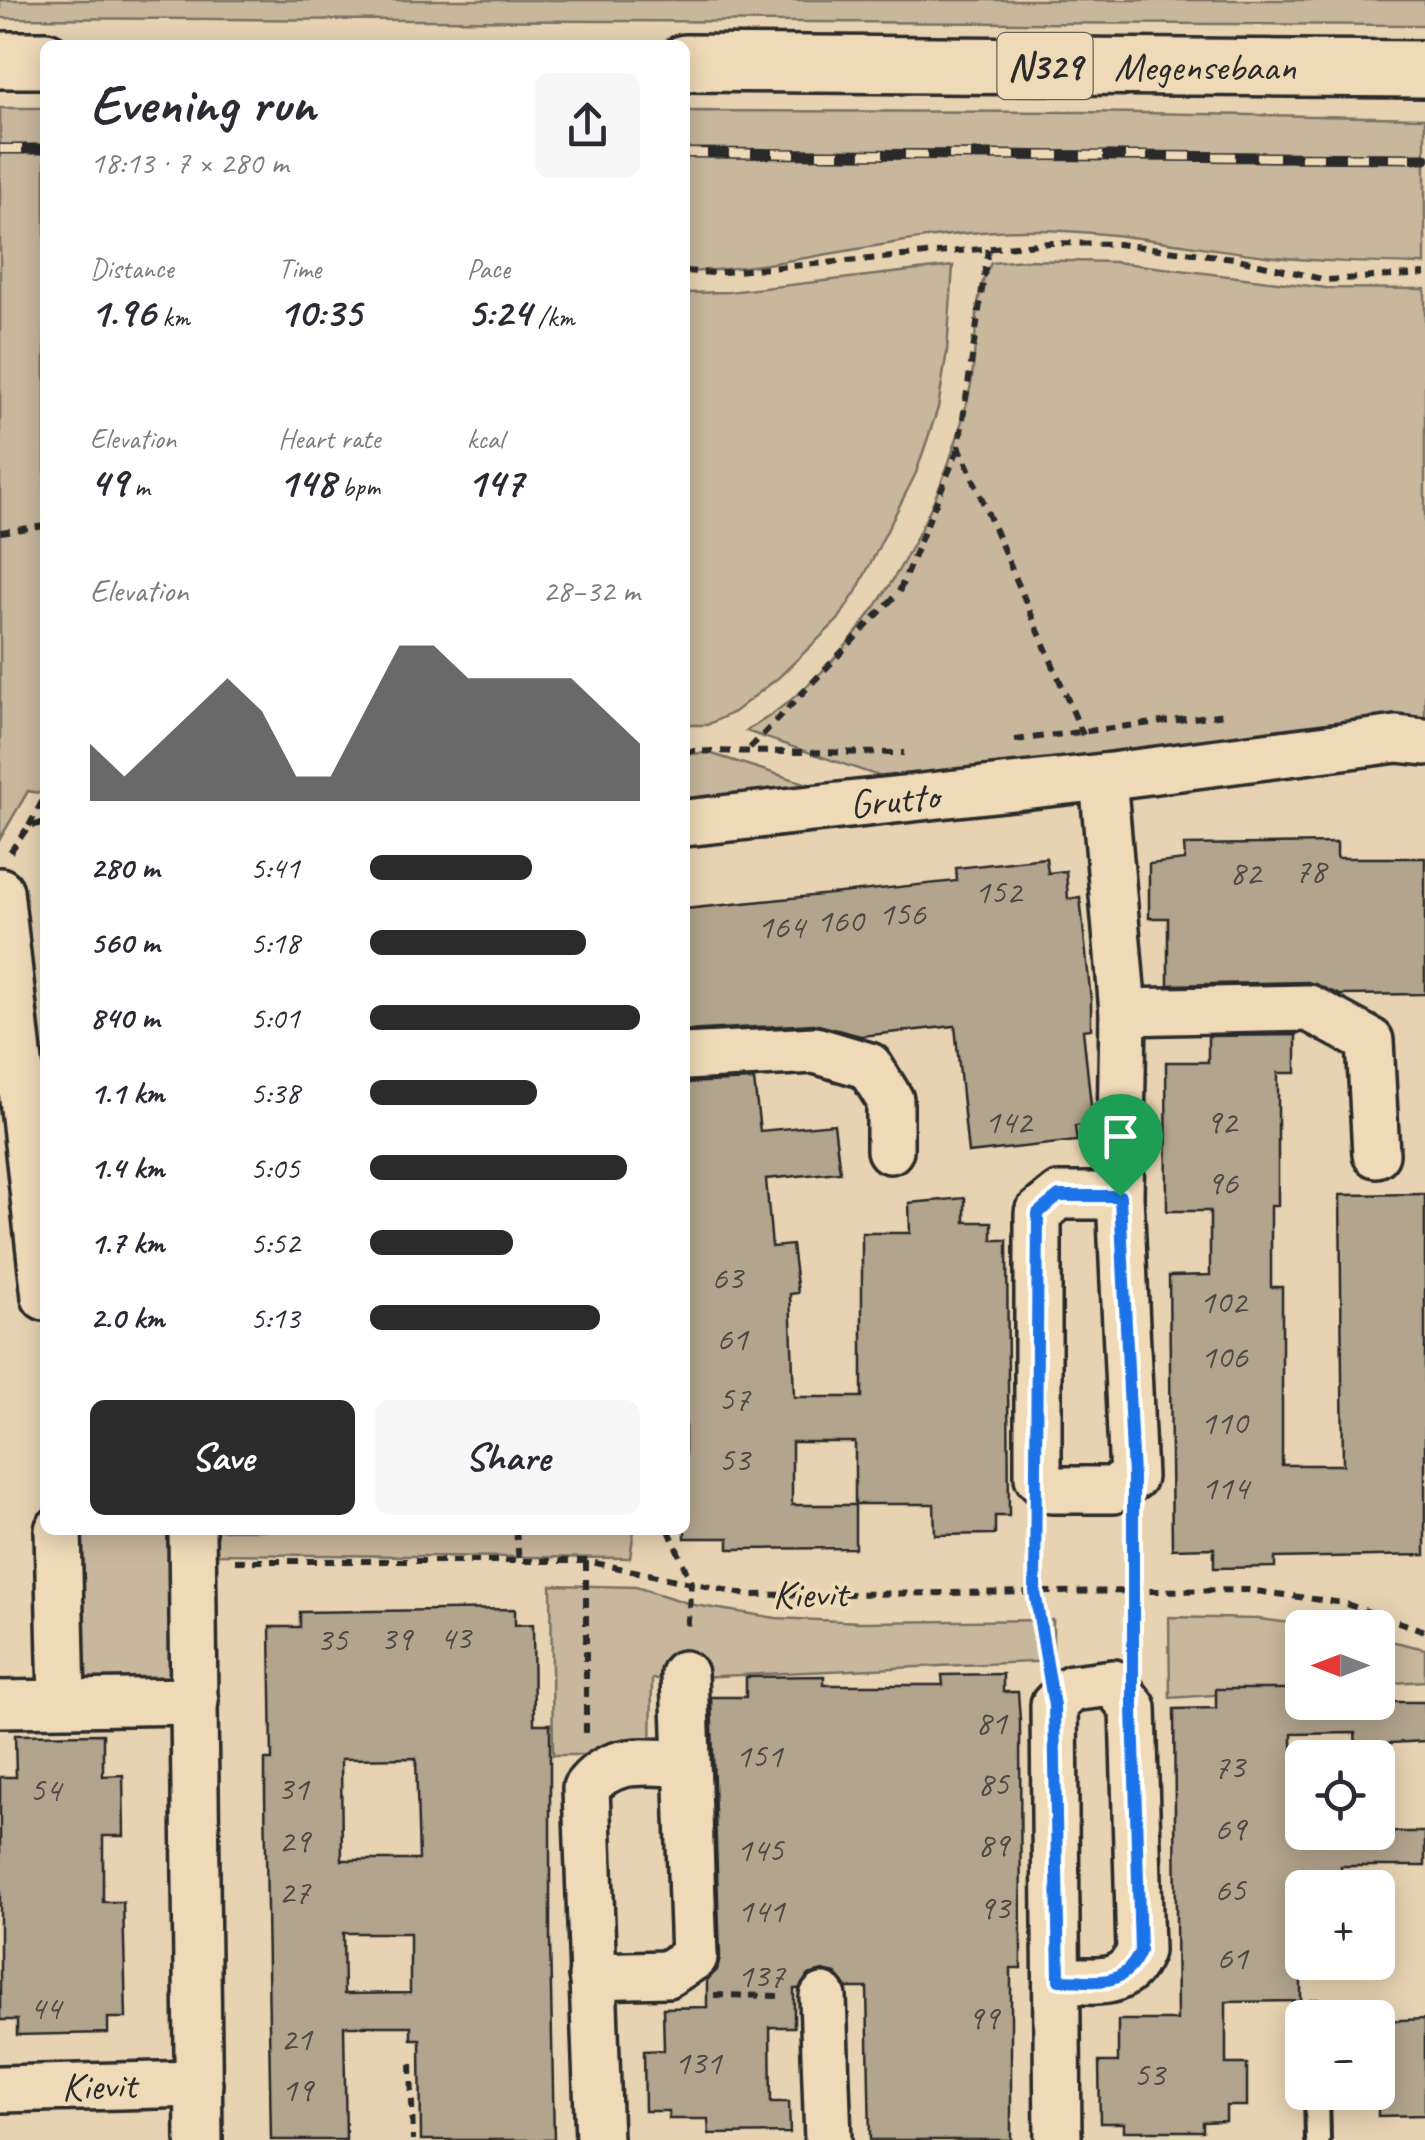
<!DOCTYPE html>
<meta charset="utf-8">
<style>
:root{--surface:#fff;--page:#f7f7f7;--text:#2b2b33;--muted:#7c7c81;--accent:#2b2b2b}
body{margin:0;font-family:Caveat,sans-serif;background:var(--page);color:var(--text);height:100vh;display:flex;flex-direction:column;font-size:38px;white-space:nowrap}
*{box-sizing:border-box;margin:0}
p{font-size:32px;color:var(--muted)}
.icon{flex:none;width:55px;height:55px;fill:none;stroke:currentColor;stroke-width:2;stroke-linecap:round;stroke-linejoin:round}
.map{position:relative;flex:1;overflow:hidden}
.sheet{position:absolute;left:40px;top:40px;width:650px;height:1495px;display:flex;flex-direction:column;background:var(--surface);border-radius:15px;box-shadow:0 5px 25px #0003}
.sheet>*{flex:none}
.needle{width:65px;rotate:270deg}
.tools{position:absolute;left:1285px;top:1610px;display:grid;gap:20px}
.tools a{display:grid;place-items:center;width:110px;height:110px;border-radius:15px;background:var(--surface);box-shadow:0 5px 25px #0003;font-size:50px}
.pin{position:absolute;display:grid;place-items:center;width:85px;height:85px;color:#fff;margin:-102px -42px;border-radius:50% 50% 50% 0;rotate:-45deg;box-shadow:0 0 10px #0007}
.pin .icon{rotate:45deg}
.round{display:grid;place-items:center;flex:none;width:105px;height:105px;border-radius:15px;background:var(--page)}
.headline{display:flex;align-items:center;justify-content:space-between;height:170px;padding:0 50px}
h1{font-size:55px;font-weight:700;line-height:75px}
.figures{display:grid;grid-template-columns:repeat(3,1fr);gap:15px;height:170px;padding:10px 50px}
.figures div{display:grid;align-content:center}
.figures b{font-size:42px;font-weight:700}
.figures small{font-size:28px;font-weight:400}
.figures p{font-size:28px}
.chart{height:280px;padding:20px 50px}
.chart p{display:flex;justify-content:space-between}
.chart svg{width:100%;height:180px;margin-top:10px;fill:var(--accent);opacity:.7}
.button{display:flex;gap:20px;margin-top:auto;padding:20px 50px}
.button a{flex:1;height:115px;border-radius:15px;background:var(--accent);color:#fff;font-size:40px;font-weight:700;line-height:115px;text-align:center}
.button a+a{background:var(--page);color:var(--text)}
ul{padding:0 50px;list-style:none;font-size:32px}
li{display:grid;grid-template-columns:160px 120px 1fr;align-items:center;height:75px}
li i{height:25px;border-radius:12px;background:var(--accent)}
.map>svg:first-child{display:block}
.green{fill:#c8b79c;stroke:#7a7164;stroke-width:2.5}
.building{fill:#b2a48d;stroke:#2b2b2b;stroke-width:2.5;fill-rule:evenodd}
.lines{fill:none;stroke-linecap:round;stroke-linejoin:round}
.lane-casing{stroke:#2b2b2b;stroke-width:30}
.street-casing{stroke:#2b2b2b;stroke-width:52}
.primary-casing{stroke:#2b2b2b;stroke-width:62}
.path{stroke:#2b2b2b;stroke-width:6;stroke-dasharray:10 8;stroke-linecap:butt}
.lane{stroke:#efdab8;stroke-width:22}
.street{stroke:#efdab8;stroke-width:45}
.primary{stroke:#efdab8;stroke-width:55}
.rail-casing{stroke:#2b2b2b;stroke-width:11}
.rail{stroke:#efdab8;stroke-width:8;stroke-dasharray:22;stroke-linecap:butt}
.route-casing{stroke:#fff;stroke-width:20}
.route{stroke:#1a73e8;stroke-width:12}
.labels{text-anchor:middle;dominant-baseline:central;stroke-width:8;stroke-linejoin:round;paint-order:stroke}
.number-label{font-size:35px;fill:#4d4944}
.shield{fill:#efdab8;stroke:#666055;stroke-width:2.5}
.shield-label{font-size:38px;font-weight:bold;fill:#2b2b2b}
.street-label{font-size:40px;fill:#2b2b2b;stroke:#efdab8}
</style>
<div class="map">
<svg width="1425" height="2140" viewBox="0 0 1425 2140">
<rect width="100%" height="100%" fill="#e7d3b2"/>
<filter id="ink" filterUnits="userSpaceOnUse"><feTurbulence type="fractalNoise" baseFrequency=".01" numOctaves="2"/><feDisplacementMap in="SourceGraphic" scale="20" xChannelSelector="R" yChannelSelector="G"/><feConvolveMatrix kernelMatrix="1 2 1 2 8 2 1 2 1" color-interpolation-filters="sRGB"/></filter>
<g filter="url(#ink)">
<g class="green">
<polygon points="0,0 1425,0 1425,25 0,18"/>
<polygon points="0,108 45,108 45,794 28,791 0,839"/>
<path d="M685 111 1082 112 1425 118V264C1371 263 1319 262 1266 256 1185 246 1106 229 1024 230 910 231 799 267 685 272Z"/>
<path d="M1024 260 1115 262 1326 288 1425 289V733L908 786 746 731C862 664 942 517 970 389 979 348 970 299 991 263Z"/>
<polygon points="953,266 947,351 938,408 916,473 856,592 838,620 778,678 734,712 707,725 685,725 685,293 729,292"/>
<polygon points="709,753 840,794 685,812 685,754"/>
<polygon points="72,1530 171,1530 173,1687 92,1684 79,1671"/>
<polygon points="201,1530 634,1530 630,1558 214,1554"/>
<polygon points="551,1585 636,1587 694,1605 776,1618 861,1622 1053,1620 1053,1661 652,1679 651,1755 553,1755"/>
<polygon points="1169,1617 1259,1619 1322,1627 1302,1628 1302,1689 1170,1698"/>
<polygon points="1378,1638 1425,1649 1425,1681 1378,1684"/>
</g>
<g class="building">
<polygon points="1337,843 1337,858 1425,858 1425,994 1340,995 1308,982 1168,985 1168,918 1149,918 1149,864 1185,860 1184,845"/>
<polygon points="1046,858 1048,873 1066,871 1068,899 1080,897 1091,1000 1091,1029 1083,1030 1093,1124 1075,1126 1077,1141 968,1153 955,1026 861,1036 814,1024 685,1031 685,909 957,881 956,868"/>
<polygon points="1296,1035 1296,1073 1278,1073 1278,1206 1271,1206 1271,1287 1282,1287 1282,1465 1343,1465 1340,1195 1425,1194 1425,1555 1275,1558 1275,1567 1214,1568 1214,1548 1172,1549 1169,1276 1210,1275 1210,1211 1167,1211 1166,1062 1208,1062 1208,1036"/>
<polygon points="754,1080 760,1131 834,1124 840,1172 766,1179 772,1247 792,1245 798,1293 790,1294 794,1397 862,1397 862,1233 910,1233 909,1203 965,1198 965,1222 992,1222 992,1240 1007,1240 1009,1516 995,1516 995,1534 935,1535 934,1504 855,1504 855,1442 792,1442 792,1505 855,1505 855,1548 729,1549 729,1538 685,1538 685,1083"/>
<path d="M515 1609V1625L533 1624 534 1724H550V1939L554 2140H421L420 2039H411V2026H344L346 2140H271L265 1795V1760H272L270 1627H300V1612ZM416 1758 419 1860H342L341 1759ZM343 1933H410V1993L344 1994Z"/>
<polygon points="1003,1674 1003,1692 1018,1692 1020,1720 1021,1968 1011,1968 1011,2140 870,2140 867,1988 847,1988 836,1974 823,1971 808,1975 799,1989 794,1989 794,2027 770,2027 771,2102 789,2102 790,2133 709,2134 708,2119 669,2119 669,2111 645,2111 644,2051 664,2050 663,2008 707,2007 707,1980 717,1970 720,1957 711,1697 746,1697 746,1677 824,1676 824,1685 943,1685 942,1675"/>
<polygon points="1216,1689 1296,1689 1296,1702 1425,1702 1425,1741 1356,1745 1355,1733 1292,1734 1293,1832 1425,1832 1425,1866 1341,1866 1341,1888 1301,1888 1301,2001 1226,2002 1226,2064 1247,2064 1247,2106 1226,2106 1226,2121 1203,2122 1203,2131 1124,2131 1124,2123 1100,2123 1099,2062 1118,2062 1118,2020 1177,2020 1174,1709 1216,1708"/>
<polygon points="103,1734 103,1776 123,1775 124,1836 103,1836 103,1902 123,1902 126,2018 108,2018 108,2033 17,2035 17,2020 0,2020 0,1777 16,1777 15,1735"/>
<polygon points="1425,2019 1425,2115 1378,2116 1378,2021"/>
</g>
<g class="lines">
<defs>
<g id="lane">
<polyline points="1316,2013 1316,2018"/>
<polyline points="1317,2092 1318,2140"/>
</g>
<g id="street">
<polyline points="1103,777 1123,1012 1120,1196 1133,1477 1113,1490 1052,1490 1038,1477 1038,1213 1059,1196 1120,1196"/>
<polyline points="685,823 1103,777 1397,739 1425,742"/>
<polyline points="0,891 45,1297"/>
<polyline points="1123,1012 1309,1008 1370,1041 1376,1154"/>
<polyline points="685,1057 815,1050 869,1066 890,1100 890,1150"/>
<polyline points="58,1530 62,1702"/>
<polyline points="192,1530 199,2140"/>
<polyline points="0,1704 195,1701"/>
<polyline points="592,1976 667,1974 694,1957 684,1674"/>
<polyline points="823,1997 828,2140"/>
<polyline points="0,2089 199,2084"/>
<path d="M599 2140 586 1788C612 1754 646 1763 685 1763"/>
<path d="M1058 2140 1054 1705 1072 1688 1113 1683 1133 1708 1140 1951C1124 1990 1094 1980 1059 1980"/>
</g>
<g id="primary">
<polyline points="0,60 45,60"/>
<polyline points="685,63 1425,69"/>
</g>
</defs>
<use href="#lane" class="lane-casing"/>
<use href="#street" class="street-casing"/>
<use href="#primary" class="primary-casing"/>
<g class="path">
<polyline points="988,249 959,446 1083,735"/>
<polyline points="685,271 713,273 1049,243 1118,244 1234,258 1326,280 1425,274"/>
<polyline points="0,532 45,526"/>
<polyline points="1015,740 1226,714"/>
<polyline points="750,748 899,592 959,447"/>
<polyline points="685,751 904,753"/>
<polyline points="29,826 45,796"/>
<polyline points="10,852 28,827 45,822"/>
<polyline points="1133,1524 1133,1647"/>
<polyline points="1037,1528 1035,1592 1046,1655"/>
<polyline points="516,1530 519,1561"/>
<polyline points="669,1530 691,1583 687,1632"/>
<polyline points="235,1561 586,1561 748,1595 1248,1590 1343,1603 1425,1631"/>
<polyline points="586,1561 586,1736"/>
<polyline points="714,1995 782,1996"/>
<polyline points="411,2064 413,2140"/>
</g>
<use href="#lane" class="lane"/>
<use href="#street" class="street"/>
<use href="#primary" class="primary"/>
<defs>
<g id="rail">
<polyline points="0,149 45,149"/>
<polyline points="685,153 1425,158"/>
</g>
</defs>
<use href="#rail" class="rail-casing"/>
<use href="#rail" class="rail"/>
</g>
</g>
<g class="lines" filter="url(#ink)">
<defs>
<path id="route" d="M1059 1196H1120L1133 1477V1708L1140 1951C1124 1990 1094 1980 1059 1980L1054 1706 1035 1592 1038 1213Z"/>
</defs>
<use href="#route" class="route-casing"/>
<use href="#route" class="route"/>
</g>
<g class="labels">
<g class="number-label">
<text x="1310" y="870">78</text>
<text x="1245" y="872">82</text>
<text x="998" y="891">152</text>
<text x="902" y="913">156</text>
<text x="840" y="920">160</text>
<text x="781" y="926">164</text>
<text x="1008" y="1121">142</text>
<text x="1221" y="1121">92</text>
<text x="1222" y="1182">96</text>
<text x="727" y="1277">63</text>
<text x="1223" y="1301">102</text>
<text x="732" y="1338">61</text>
<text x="1224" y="1356">106</text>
<text x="734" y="1398">57</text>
<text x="1224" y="1422">110</text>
<text x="734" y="1459">53</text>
<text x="1225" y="1487">114</text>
<text x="455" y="1637">43</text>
<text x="396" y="1638">39</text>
<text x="332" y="1639">35</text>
<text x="991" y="1722">81</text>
<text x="759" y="1755">151</text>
<text x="1229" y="1766">73</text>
<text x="993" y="1783">85</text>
<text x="293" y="1788">31</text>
<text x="45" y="1789">54</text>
<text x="1230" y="1828">69</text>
<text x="294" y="1840">29</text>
<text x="993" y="1844">89</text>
<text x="760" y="1849">145</text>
<text x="1230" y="1889">65</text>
<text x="294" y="1891">27</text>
<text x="994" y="1907">93</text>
<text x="761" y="1910">141</text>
<text x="1232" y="1957">61</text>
<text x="761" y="1975">137</text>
<text x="45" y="2007">44</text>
<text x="983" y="2017">99</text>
<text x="296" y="2038">21</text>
<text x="698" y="2062">131</text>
<text x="1149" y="2074">53</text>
<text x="297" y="2089">19</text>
</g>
<rect class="shield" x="997.5" y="33" width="95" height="66" rx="8"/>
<g class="shield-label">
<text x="1045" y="66">N329</text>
</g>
<g class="street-label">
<text x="1205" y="67">Megensebaan</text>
<text transform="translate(894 800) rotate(-6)">Grutto</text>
<text transform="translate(810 1594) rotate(-1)">Kievit</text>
<text transform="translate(99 2086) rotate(-2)">Kievit</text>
</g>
</g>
</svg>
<div class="tools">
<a><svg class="needle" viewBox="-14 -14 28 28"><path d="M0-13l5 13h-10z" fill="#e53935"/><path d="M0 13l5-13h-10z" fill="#7c7c81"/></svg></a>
<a><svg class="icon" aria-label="locate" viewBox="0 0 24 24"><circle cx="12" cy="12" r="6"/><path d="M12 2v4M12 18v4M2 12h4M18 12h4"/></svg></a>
<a>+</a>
<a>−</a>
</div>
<div class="pin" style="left:1120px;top:1196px;background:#1e9e55"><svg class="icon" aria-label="arrive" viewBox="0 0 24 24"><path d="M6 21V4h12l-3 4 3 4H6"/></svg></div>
<section class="sheet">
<div class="headline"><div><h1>Evening run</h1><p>18:13 · 7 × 280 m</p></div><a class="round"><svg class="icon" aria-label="share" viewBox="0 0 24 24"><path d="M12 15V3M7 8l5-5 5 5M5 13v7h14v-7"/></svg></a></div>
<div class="figures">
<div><p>Distance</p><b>1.96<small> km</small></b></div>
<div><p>Time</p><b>10:35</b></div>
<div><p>Pace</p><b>5:24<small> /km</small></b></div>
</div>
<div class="figures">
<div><p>Elevation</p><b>49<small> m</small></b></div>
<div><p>Heart rate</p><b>148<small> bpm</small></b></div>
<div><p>kcal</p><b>147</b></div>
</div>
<div class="chart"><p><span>Elevation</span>28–32 m</p>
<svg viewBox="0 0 160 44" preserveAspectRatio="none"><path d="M0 44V30L10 38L20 30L30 22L40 14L50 22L60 38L70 38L80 22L90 6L100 6L110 14L120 14L130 14L140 14L150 22L160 30V44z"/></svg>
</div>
<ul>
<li><b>280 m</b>5:41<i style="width:60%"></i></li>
<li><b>560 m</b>5:18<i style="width:80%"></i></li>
<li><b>840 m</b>5:01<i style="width:100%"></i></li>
<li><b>1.1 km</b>5:38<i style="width:62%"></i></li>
<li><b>1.4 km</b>5:05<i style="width:95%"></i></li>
<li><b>1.7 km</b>5:52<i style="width:53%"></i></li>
<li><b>2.0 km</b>5:13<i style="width:85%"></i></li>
</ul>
<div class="button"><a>Save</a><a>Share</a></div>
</section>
</div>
